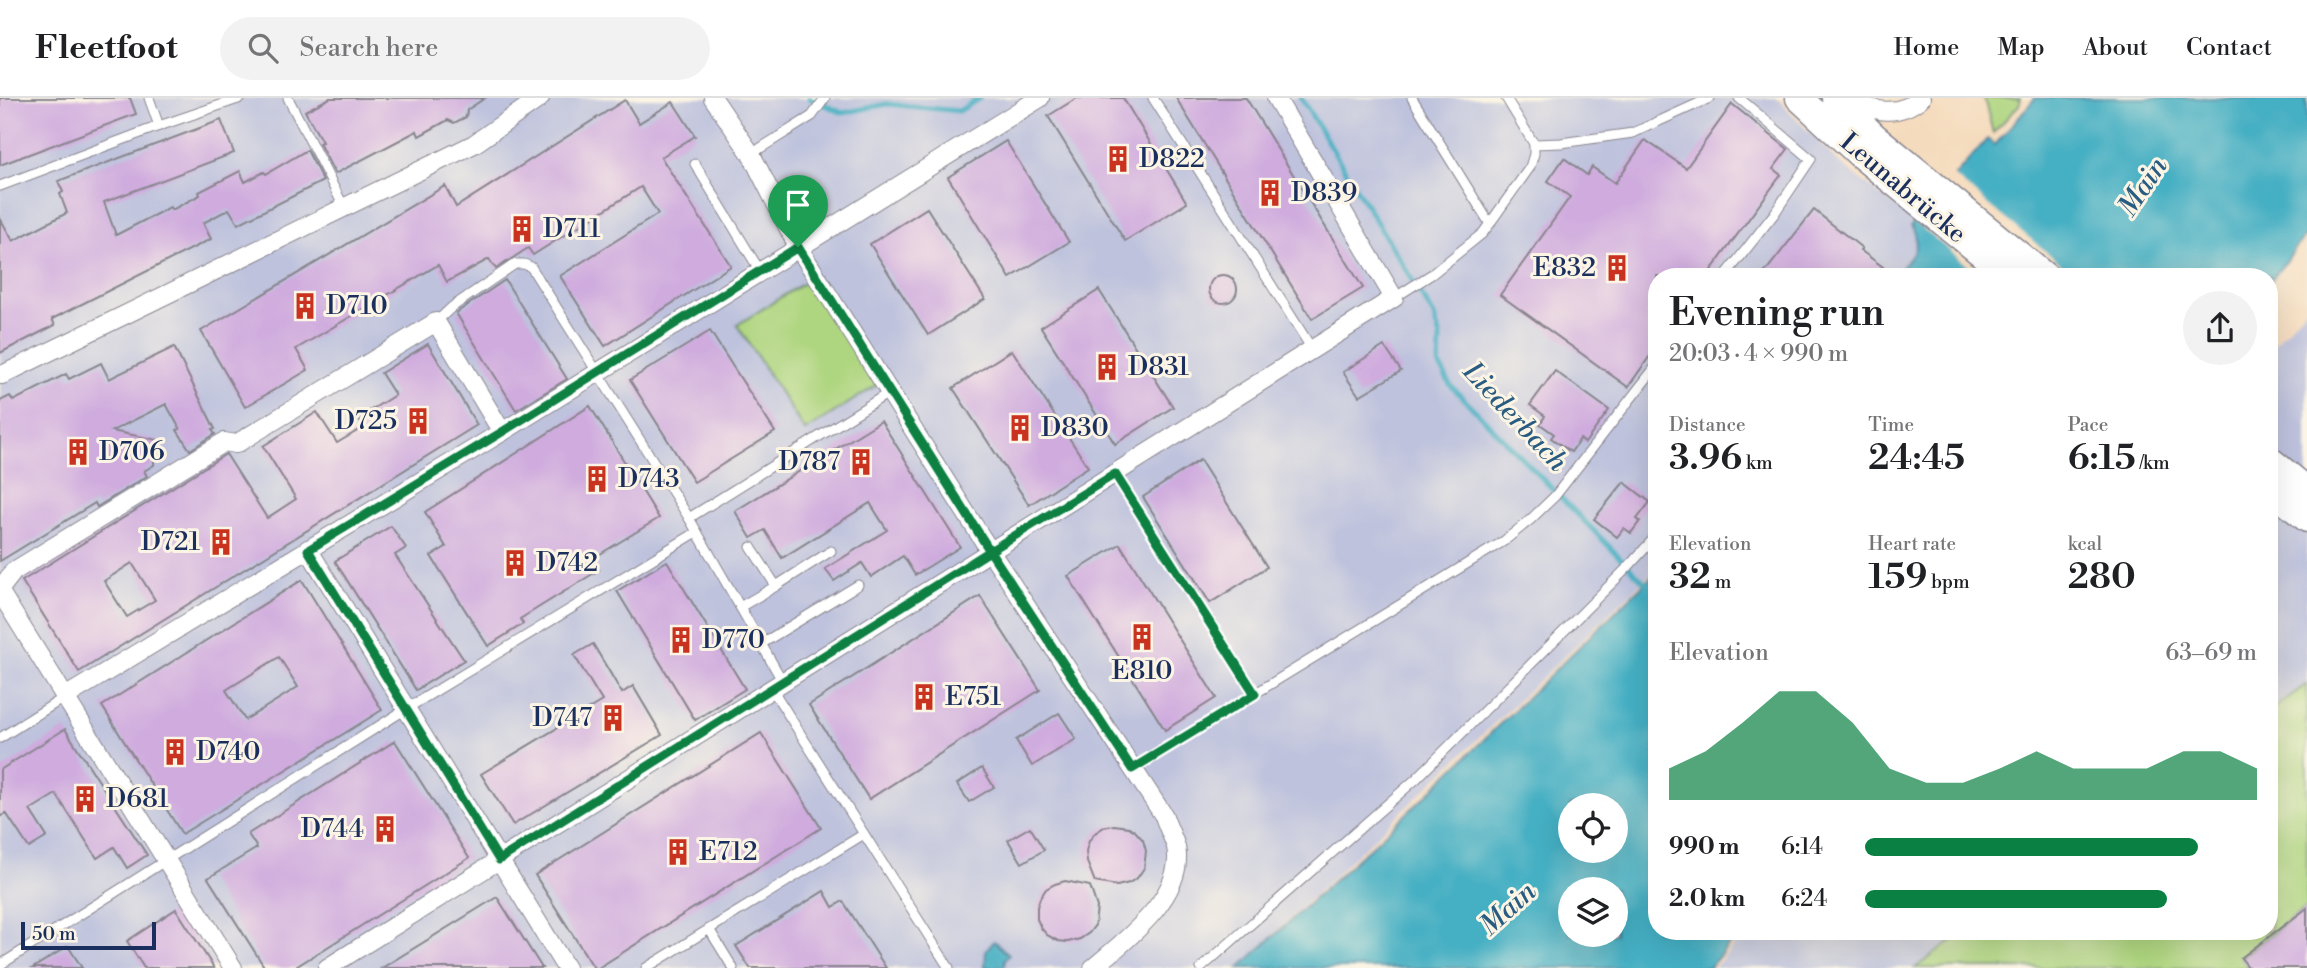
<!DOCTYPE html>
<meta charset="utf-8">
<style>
:root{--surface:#fff;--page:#f2f2f2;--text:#202124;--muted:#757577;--line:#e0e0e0;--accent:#0b8043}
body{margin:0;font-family:"Libre Bodoni",serif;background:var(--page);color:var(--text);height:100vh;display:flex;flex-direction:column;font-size:26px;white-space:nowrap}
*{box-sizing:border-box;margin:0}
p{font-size:23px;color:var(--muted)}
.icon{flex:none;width:38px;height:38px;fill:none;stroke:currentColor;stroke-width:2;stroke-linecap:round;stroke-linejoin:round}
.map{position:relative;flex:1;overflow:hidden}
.sheet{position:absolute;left:1648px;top:170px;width:630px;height:672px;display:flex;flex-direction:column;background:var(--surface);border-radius:28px;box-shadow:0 7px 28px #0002}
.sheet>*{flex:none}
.buttons{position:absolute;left:1558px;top:695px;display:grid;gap:14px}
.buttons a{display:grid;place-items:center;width:70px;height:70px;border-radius:50%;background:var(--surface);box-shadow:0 7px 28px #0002;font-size:35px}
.scale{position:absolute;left:21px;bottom:18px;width:135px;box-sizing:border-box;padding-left:7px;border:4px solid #1b2f5e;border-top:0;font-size:19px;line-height:24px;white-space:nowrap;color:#1b2f5e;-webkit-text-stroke:5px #fcf5e5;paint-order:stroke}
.pin{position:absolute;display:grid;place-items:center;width:60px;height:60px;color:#fff;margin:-72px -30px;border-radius:50% 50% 50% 0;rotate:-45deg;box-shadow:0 0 7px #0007}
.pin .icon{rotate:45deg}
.round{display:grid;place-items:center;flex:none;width:74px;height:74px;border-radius:37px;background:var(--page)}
.head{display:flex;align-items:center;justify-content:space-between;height:119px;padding:0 21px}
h1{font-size:38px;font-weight:600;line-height:52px}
.metrics{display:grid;grid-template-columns:repeat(3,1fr);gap:10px;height:119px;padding:7px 21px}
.metrics div{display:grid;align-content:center}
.metrics b{font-size:35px;font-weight:600}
.metrics small{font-size:19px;font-weight:400}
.metrics p{font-size:19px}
.chart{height:196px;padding:14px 21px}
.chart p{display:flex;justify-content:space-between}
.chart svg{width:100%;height:126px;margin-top:7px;fill:var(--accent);opacity:.7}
ul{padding:0 21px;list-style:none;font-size:23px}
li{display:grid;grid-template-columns:112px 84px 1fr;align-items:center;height:52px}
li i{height:18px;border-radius:9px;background:var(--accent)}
header{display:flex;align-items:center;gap:42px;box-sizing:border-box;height:98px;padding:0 35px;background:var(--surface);border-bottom:2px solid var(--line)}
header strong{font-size:33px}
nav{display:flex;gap:38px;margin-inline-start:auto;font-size:24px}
.search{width:490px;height:63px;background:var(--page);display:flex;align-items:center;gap:18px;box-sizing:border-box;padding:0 24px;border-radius:38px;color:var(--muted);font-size:26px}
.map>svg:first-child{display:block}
.industrial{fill:#bec2dd}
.green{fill:#aed57f;stroke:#64826e;stroke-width:2}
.water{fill:#44afc3;stroke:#306f90;stroke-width:2;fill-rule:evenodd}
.pier{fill:#f5dbbe}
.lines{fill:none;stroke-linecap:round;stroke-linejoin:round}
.stream{stroke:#44afc3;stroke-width:5}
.building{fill:#cfabde;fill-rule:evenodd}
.service-casing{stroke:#88858e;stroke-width:11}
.minor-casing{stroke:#88858e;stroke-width:20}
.secondary-casing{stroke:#88858e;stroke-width:29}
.service{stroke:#fff;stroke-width:9}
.minor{stroke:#fff;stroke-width:18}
.secondary{stroke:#fff;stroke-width:26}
.route-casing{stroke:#fff;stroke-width:14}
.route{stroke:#0b8043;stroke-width:9}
.labels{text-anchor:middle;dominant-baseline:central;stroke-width:6;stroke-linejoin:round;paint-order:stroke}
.poi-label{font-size:26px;fill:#1b2f5e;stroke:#fcf5e5;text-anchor:start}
.street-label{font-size:26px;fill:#1b2f5e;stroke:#fcf5e5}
.water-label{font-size:28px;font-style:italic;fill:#295c81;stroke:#fcf5e5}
</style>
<header>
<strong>Fleetfoot</strong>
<div class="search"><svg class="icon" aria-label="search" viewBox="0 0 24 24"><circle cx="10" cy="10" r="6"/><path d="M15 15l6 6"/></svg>Search here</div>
<nav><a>Home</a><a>Map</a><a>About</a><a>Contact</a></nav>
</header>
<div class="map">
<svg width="2307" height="870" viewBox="0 0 2307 870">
<rect width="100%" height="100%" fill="#fcf5e5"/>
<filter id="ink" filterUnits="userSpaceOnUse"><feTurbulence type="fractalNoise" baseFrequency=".0143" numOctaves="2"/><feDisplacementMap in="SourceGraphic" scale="14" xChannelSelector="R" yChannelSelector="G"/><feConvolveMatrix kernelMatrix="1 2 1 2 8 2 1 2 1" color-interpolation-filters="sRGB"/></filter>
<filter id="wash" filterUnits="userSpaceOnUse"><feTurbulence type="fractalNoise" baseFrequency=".00686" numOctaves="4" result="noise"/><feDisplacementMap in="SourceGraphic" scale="28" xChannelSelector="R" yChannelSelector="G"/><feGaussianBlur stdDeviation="1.57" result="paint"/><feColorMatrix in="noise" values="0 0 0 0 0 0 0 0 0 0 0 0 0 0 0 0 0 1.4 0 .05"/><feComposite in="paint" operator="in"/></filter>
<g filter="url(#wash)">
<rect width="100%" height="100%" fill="#f5dbbe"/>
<g class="industrial">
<polygon points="0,0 1777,0 1837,63 1929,135 1894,178 1657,178 1657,470 1238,870 0,870"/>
<polygon points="2307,209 2307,870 1714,870 1747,833 2270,833 2270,251"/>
</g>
<g class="green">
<polygon points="1984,0 2021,0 2019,7 1993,35"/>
<polygon points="810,181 877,287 805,333 737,227"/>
<polygon points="2307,586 2307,809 2241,859 2249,870 1915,870 1966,833 2270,833 2270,613"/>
</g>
<g class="water">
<path d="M2035 0H2307V135L2270 184V178H1895C1907 163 1925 148 1911 128L1987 41 1995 47Z"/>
<path d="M1657 473V833H1741L1709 870H1239L1433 691ZM1570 707H1615V752H1570ZM1570 791H1615V836H1570Z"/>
<polygon points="994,843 1009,857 1005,861 1005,868 985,870 986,853"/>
</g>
<polygon class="pier" points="1952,77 2076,178 1981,178 1912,122"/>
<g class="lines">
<g class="stream">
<polyline points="809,0 843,15 887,6 959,13 980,0"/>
<polyline points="1301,0 1434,218 1440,240 1439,266 1451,288 1657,497"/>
</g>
</g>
<g id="blocks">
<g class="building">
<polygon points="0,0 130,0 136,16 0,67"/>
<polygon points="330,0 485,0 467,12 466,19 454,25 448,22 419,38 417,33 335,76 319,45 322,44 305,13"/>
<polygon points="1077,0 1123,0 1187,105 1125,143 1048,18"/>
<polygon points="1176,0 1246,0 1363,190 1312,221"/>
<polygon points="625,2 639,25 673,4 695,38 661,59 731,168 605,248 560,178 658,116 641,89 533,157 528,150 496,171 489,161 447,184 438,167 296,251 308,272 245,309 201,233 445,88 456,109"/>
<polygon points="1732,6 1788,51 1773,71 1781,77 1707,178 1657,178 1657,248 1628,289 1500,197 1570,99 1548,83 1564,60 1587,77 1592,69 1615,85 1645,42 1686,70"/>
<polygon points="221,22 234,55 104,104 116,137 170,109 172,112 200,97 199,94 240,73 245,84 264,74 266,76 307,52 323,83 238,126 229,111 203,125 211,141 52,221 55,227 0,255 0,120 13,143 67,115 60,96 63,94 58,83"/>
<polygon points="1006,43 1069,144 1010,180 948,79"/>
<polygon points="927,110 985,201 928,237 870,146"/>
<polygon points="1814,112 1862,150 1860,152 1883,169 1875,178 1762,178"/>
<circle cx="1223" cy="191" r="14"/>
<polygon points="505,182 567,281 516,312 456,215"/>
<polygon points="1099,192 1173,309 1115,346 1041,229"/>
<polygon points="710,233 775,334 694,384 630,282"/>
<path d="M428 246 477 327 79 574 22 483 226 356 267 420 296 401 263 348 317 314 337 345 364 329 358 320 395 297 381 275ZM132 465 155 502 127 519 104 483Z"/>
<polygon points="1384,248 1401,273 1359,298 1343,274"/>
<polygon points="174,249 215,331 212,332 215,336 190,352 177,332 180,331 166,306 112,333 158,342 157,355 154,355 154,367 144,373 147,378 97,409 95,405 0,463 0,303 10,298 13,303 66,276 69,281 101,265 109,281"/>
<polygon points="1012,252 1088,369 1029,407 953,290"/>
<polygon points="1555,273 1609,312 1585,345 1580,341 1571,354 1551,340 1554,336 1540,326 1545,318 1530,307"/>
<polygon points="590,308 659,420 592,461 599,472 520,521 523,526 488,548 431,458 446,449 425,414"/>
<polygon points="881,323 960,449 915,477 903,458 871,479 862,465 834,483 825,471 887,432 870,405 782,460 765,432 751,440 735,413"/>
<polygon points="1200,362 1267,469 1210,505 1143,399"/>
<polygon points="1624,384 1650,404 1637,421 1640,423 1631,435 1624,430 1617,439 1594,421"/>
<polygon points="391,428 406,450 395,457 464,562 416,592 335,463"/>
<polygon points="1120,446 1216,600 1165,632 1068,478"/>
<polygon points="667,463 745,591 695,622 617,493"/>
<path d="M302 482 382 612 182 736 102 608ZM279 559 298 589 245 622 226 592Z"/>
<polygon points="980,498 1040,592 869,701 809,607"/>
<polygon points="593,546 622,595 633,588 662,637 513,727 481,676 602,603 574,557"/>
<polygon points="1059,615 1076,641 1032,668 1016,642"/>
<polygon points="65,631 147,757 127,770 114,749 97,760 56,696 30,712 47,739 29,750 6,715 0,719 0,672"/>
<polygon points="761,635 821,730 598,870 594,870 535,777"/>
<polygon points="395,643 469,760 294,870 265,870 208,780 257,750 248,736"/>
<polygon points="982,670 994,689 969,704 957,686"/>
<polygon points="1114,727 1129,729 1136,734 1143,742 1146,753 1144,770 1138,779 1129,785 1117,788 1095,784 1087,764 1086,753 1089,743 1095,735 1104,729"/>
<polygon points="1030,729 1044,752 1022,765 1008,742"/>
<polygon points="1065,783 1090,788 1097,809 1095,827 1089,835 1080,841 1068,844 1058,843 1047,837 1041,830 1037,821 1037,809 1040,800 1046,791 1055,786"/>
<polygon points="824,793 833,809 843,803 886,870 750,870 736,848"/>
<polygon points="497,799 542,870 382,870"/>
<polygon points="2307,810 2307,870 2249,870 2241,860"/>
<polygon points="176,811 214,870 144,870 127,843"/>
<polygon points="68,848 82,870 33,870"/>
</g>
</g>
</g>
<g filter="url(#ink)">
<use href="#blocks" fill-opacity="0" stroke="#88858e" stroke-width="2"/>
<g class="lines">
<defs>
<g id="service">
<polyline points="149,0 159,28"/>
<polyline points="288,0 344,109"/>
<polyline points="1153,0 1312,251"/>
<polyline points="1412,0 1490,126"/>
<polyline points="1534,46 1561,45 1633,35 1710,0"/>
<polyline points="751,56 812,18 825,0"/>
<polyline points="695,66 760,173"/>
<polyline points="0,88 159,28 241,0"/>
<polyline points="1725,178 1774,116 1811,61 1739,0"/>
<polyline points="1394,200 1432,176 1483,135 1530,69 1534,56 1534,46 1506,0"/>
<polyline points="436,224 452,209 515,166 524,166 531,169 689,420 783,584"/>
<polyline points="1115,376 1255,596"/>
<polyline points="689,420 890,294"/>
<polyline points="776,488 831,453"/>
<polyline points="740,509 776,488 751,449"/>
<polyline points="761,546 858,487"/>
<polyline points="772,591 949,870"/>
<polyline points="0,640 65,599"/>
<polyline points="1132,671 1504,443 1530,422 1555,398 1657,267"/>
<polyline points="709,831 733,870"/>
<polyline points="0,867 406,611 697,434"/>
<polyline points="646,870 864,736"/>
<polyline points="1201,870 1416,681 1628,469 1657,437"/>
</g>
<g id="minor">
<path d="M713 0 751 56 798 149 990 453 1164 718C1167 728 1173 739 1176 749 1186 797 1125 843 1093 870"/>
<path d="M1840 0C1869 10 1894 23 1921 0"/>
<polyline points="2,277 474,46 540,0"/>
<polyline points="502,334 1040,0"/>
<polyline points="308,451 566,870"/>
<polyline points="0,491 14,473 224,344 236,346 436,224 502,334 65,599"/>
<polyline points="0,494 233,870"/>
<polyline points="327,870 1394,200 1276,0"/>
</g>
<g id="secondary">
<polyline points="1799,0 1859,56 2009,178"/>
<polyline points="1835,0 1874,38 2045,178"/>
<polyline points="2270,362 2307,392"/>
<polyline points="2270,391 2307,421"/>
</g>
</defs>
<use href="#service" class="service-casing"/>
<use href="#minor" class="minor-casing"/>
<use href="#secondary" class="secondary-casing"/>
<use href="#service" class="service"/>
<use href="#minor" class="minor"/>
<use href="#secondary" class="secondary"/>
</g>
</g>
<g class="lines" filter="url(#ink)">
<defs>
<polyline id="route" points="798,149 502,334 308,452 499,762 990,453 1132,671 1255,596 1115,376 990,453 798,149"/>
</defs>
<use href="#route" class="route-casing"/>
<use href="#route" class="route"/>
</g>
<defs>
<symbol id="building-bare" viewBox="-9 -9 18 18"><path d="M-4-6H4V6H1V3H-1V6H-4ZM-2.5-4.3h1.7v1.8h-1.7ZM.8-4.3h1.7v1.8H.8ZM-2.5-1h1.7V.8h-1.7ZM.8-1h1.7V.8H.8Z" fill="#c8321e" stroke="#fcf5e5" stroke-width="2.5" paint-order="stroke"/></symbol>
</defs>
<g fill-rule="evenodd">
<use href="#building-bare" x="1099" y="42" width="38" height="38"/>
<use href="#building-bare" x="1251" y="76" width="38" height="38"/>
<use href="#building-bare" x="503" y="112" width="38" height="38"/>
<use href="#building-bare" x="1598" y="151" width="38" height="38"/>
<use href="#building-bare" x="286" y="189" width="38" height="38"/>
<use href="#building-bare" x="1088" y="250" width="38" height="38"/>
<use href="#building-bare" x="399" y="304" width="38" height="38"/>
<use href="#building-bare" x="1001" y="311" width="38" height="38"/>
<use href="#building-bare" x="59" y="335" width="38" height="38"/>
<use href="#building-bare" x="842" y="345" width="38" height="38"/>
<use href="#building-bare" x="578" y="362" width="38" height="38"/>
<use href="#building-bare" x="202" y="425" width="38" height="38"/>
<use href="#building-bare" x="496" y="446" width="38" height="38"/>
<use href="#building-bare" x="1123" y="520" width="38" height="38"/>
<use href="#building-bare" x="662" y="523" width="38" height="38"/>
<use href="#building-bare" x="905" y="580" width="38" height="38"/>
<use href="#building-bare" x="594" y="601" width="38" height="38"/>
<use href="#building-bare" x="156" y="635" width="38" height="38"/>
<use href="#building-bare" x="66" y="682" width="38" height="38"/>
<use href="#building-bare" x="366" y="712" width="38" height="38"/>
<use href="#building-bare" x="659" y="735" width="38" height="38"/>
</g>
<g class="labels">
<g class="poi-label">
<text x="1139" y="61">D822</text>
<text x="1291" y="95">D839</text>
<text x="543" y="131">D711</text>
<text x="1596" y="170" text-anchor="end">E832</text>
<text x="326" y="208">D710</text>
<text x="1128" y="269">D831</text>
<text x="397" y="323" text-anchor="end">D725</text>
<text x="1041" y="330">D830</text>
<text x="99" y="354">D706</text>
<text x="840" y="364" text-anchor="end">D787</text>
<text x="618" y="381">D743</text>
<text x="200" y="444" text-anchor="end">D721</text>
<text x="536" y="465">D742</text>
<text x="702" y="542">D770</text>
<text x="1142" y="573" text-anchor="middle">E810</text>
<text x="945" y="599">E751</text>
<text x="592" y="620" text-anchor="end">D747</text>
<text x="196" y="654">D740</text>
<text x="106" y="701">D681</text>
<text x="364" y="731" text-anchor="end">D744</text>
<text x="699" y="754">E712</text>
</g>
<g class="street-label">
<text transform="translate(1903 90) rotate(40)">Leunabrücke</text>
</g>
<g class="water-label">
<text transform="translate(2143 89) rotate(-56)">Main</text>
<text transform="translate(1515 319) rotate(47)">Liederbach</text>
<text transform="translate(1508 811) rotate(-42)">Main</text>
</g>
</g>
</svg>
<div class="buttons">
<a><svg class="icon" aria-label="locate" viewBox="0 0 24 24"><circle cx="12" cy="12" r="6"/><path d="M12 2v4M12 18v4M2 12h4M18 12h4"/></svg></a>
<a><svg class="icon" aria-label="layers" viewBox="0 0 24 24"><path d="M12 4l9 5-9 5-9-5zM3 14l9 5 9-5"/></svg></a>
</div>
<div class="scale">50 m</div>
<div class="pin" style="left:798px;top:149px;background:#1e9e55"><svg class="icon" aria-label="arrive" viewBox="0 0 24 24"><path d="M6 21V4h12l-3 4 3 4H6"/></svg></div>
<section class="sheet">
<div class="head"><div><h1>Evening run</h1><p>20:03 · 4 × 990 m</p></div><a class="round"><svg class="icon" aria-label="share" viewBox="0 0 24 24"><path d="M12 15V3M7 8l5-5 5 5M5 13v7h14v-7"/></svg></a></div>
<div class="metrics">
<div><p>Distance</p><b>3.96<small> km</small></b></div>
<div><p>Time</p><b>24:45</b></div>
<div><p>Pace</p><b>6:15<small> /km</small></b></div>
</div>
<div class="metrics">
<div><p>Elevation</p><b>32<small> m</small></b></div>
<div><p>Heart rate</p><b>159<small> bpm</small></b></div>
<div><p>kcal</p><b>280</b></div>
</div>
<div class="chart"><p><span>Elevation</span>63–69 m</p>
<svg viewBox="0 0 160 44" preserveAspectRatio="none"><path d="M0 44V33L10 27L20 17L30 6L40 6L50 17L60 33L70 38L80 38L90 33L100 27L110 33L120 33L130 33L140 27L150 27L160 33V44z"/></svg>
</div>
<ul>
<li><b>990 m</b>6:14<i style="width:85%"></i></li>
<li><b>2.0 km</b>6:24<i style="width:77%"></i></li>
</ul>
</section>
</div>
